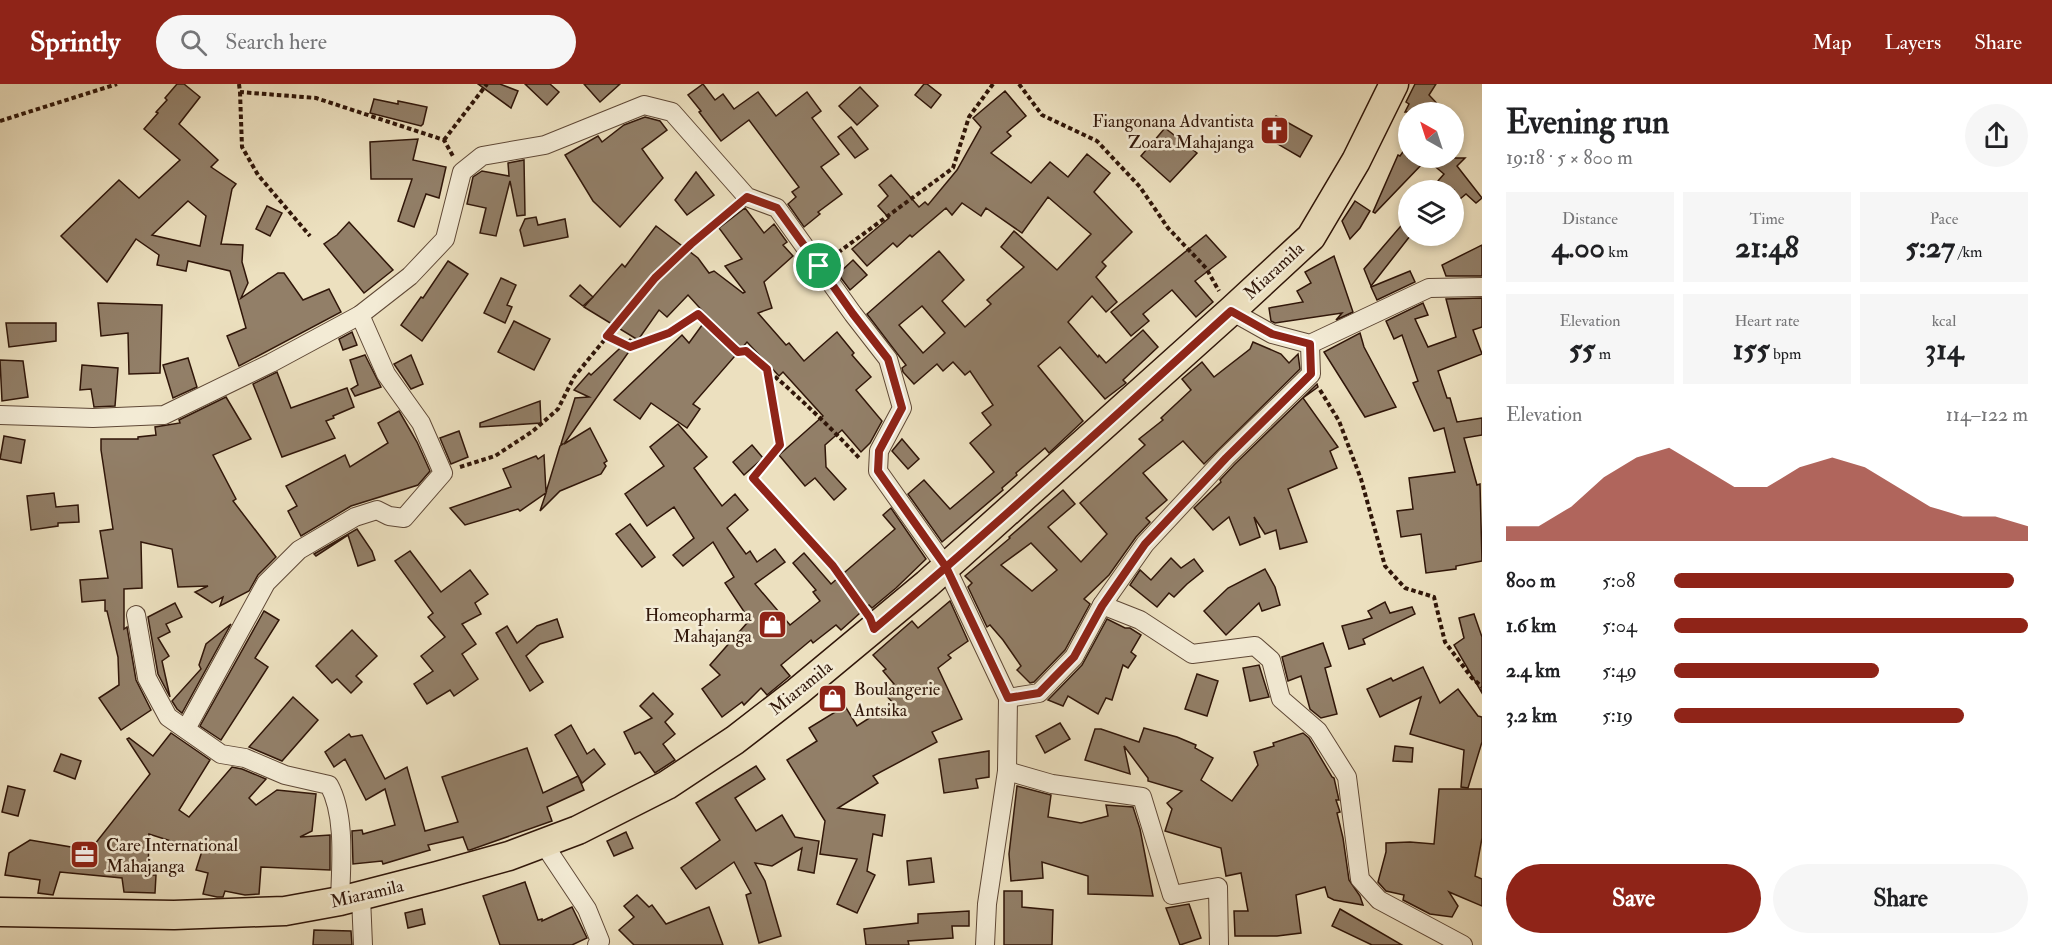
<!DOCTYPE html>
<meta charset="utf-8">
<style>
:root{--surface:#fff;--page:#f6f6f6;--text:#202124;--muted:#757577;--accent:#8f2418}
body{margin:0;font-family:"IM FELL Double Pica",serif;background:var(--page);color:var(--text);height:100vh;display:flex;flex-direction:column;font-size:22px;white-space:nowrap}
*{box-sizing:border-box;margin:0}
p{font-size:20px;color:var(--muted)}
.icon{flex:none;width:33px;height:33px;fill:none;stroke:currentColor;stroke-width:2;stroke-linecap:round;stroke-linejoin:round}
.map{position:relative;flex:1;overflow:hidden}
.panel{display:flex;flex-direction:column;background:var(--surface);width:570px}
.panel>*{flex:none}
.needle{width:39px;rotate:321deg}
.tools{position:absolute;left:1398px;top:18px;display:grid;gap:12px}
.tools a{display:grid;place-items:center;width:66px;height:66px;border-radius:50%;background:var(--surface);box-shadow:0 3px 9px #0003;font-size:30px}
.pin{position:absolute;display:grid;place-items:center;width:51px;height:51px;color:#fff;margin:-26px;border:3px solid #fff;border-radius:50%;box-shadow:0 2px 6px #0007}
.round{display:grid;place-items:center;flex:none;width:63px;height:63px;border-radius:32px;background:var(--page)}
.overview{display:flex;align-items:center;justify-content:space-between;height:102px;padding:0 24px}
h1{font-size:33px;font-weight:700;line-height:45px}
.figures{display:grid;grid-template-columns:repeat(3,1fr);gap:9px;height:102px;padding:6px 24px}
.figures div{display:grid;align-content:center;border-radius:0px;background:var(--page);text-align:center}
.figures b{font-size:30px;font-weight:700}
.figures small{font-size:16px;font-weight:400}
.figures p{font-size:16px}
.chart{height:168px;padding:12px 24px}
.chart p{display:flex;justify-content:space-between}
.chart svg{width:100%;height:108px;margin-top:6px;fill:var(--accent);opacity:.7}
.primary-button{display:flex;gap:12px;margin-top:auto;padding:12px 24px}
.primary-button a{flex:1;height:69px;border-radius:36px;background:var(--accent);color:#fff;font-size:24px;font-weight:700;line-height:69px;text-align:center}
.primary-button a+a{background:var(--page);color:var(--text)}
ul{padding:0 24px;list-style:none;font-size:20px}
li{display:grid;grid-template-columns:96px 72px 1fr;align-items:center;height:45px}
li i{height:15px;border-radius:8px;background:var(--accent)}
header{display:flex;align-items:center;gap:36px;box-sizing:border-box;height:84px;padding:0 30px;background:var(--accent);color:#fff}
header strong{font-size:28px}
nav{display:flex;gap:33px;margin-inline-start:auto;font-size:21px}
.search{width:420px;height:54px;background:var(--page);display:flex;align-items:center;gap:15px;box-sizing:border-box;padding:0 21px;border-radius:33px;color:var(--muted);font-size:22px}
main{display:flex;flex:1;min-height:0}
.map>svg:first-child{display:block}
.building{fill:#927f68;stroke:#301609;stroke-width:1.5;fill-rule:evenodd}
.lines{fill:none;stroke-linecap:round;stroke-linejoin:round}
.minor-casing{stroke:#5f4836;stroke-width:20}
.primary-casing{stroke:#301609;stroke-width:31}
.path{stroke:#301609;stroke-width:4;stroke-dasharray:4.5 3;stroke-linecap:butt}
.minor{stroke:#f3ebd5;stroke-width:18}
.primary{stroke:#ece0bf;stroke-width:28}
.route-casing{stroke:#fff;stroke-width:12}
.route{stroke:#8f2418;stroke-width:8}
.labels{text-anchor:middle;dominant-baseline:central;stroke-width:5;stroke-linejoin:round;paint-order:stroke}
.poi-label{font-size:18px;fill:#301609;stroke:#f3ebd5;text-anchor:end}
.street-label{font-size:18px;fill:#301609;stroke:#f3ebd5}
</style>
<header>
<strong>Sprintly</strong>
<div class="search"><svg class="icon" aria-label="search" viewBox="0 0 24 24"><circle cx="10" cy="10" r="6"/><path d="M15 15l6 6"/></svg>Search here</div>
<nav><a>Map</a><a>Layers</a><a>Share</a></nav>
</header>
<main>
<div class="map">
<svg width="1482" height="861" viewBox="0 0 1482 861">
<rect width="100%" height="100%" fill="#ece0bf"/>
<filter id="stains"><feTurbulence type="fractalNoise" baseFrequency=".00333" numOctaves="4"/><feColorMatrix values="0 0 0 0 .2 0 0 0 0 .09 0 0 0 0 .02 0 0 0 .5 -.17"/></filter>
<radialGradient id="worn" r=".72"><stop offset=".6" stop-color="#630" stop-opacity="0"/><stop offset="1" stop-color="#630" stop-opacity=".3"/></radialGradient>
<g class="building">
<path d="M177 0H184L200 13 179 40 218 76 211 83 236 100 232 105 221 160 243 161 242 178 248 199 241 214 278 189H284L303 216 329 205 341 228 239 282 227 252 246 244 230 187 188 177 186 187 157 181 159 171 136 155 107 198 61 152 119 96 139 114 180 76 144 45 158 29 156 28 167 16 165 14ZM188 117 206 132 200 162 152 151Z"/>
<polygon points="478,0 500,0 518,7 511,24"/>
<polygon points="525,0 550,0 559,8 547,21"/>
<polygon points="584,0 620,0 600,18"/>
<polygon points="703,0 715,16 723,10 734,25 758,8 776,32 807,8 821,27 812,34 839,70 821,83 842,110 818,128 820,130 804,143 788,120 796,113 792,108 799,103 749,36 721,57 699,28 701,27 688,11"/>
<polygon points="924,0 927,0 941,11 931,24 915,11"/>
<polygon points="1415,0 1436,0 1429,11 1445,28 1405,28 1409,20 1406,18"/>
<polygon points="860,3 878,22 857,41 839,22"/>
<path d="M1005 7 1026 32 1007 48 1011 52 991 69 1031 99 1050 78 1068 93 1087 70 1110 89 1094 108 1132 148 1102 178 1106 182 1096 193 1117 218 1106 228 1092 212 1068 238 1098 273 1099 271 1106 279 1143 246 1158 263 1123 296 1126 299 1105 315 1060 263 1038 282 1083 337 1049 369 1045 364 1016 389 1017 391 1002 404 1003 406 942 458 908 410 924 396 950 425 994 388 970 359 991 341 982 329 993 321 970 287 965 291 953 278 943 287 937 280 914 300 903 288 902 284 906 281 867 230 939 167 964 196 942 217 965 243 991 220 987 216 1024 183 1001 163 1014 147 1057 186 1091 150 1048 113 1022 149 986 124 981 132 962 119 952 131 946 124 912 153 910 151 897 163 893 159 867 182 852 165 889 134 878 122 888 112 879 101 891 91 919 123 925 118 928 121 957 86 981 43 973 34ZM922 222 945 249 923 269 899 241Z"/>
<polygon points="374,15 398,20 398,17 427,23 423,40 421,42 370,29"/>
<polygon points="1276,32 1312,52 1300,73 1264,52"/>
<polygon points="645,33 660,37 667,46 642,65 663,94 620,143 593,117 565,71 598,52 602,58 624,41"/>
<polygon points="851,43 868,65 855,74 838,53"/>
<polygon points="1165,44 1197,69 1170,98 1141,72"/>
<polygon points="418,55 413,76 446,83 439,114 426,110 414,143 398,137 412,95 371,95 370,58"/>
<polygon points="1405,65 1408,68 1408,74 1416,74 1423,79 1375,129 1373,128 1398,71 1400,72"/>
<polygon points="1425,74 1465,74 1457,82 1482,114 1476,119 1466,110 1454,120 1454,106 1430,106 1444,90"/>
<polygon points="524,76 525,131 517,132 510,97 496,152 480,149 486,124 467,120 473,93 482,87 509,92 508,79"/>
<polygon points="696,88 714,111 687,131 675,116"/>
<polygon points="1355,117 1370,127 1360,144 1350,155 1342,137"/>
<polygon points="267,122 282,129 270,152 256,145"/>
<polygon points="745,124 764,149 774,140 787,158 783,161 793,172 764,198 772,224 758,229 786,261 789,259 804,277 837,248 854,269 852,271 871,293 856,306 882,337 870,359 861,368 842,346 825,361 826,383 846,405 834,416 815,394 805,402 779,371 823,332 783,288 779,292 747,258 693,320 700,325 687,344 651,319 640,335 614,316 682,251 689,259 708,233 688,211 667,233 659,226 638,256 584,223 622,180 625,183 656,142 698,174 709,189 714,187 743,209 745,208 725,182 742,175 719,144"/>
<polygon points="536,133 538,141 565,135 568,153 524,162 520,146 525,135"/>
<polygon points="1406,136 1408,138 1410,152 1371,202 1364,185"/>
<polygon points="349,138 393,186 364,209 324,160 337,151"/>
<polygon points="1206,151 1226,173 1195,197 1213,218 1196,233 1172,206 1143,230 1149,237 1131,252 1111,228"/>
<polygon points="1482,161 1482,192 1446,192 1442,181"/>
<polygon points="1334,172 1353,228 1336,236 1342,229 1275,239 1271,237 1269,224 1303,218 1297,207 1311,199 1305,188"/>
<polygon points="853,176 867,191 850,206 838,190"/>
<polygon points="448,177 468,190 422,257 401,241 421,213 423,214"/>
<polygon points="1410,187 1415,198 1377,216 1371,203"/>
<polygon points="501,194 516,201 507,221 512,223 505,239 484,229"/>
<polygon points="580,201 593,213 583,222 570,212"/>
<polygon points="1482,214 1482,243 1473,246 1482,270 1438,287 1447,314 1450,314 1457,338 1482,334 1482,351 1464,354 1477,401 1480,400 1482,477 1456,482 1456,485 1426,489 1421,450 1401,453 1397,427 1413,425 1409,394 1455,388 1444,344 1434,347 1413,299 1418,297 1402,251 1394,255 1386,237 1423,219 1428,231 1415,235 1428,263 1456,253 1446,215"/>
<polygon points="98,219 162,221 160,289 129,290 128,249 101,252"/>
<polygon points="514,237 550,255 534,286 498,268"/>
<polygon points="6,239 56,239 56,257 9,263"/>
<polygon points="352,248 357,261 343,266 339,255"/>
<polygon points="1360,249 1364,263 1396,323 1365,333 1324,268"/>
<polygon points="630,255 635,259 564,360 590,344 607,377 604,379 606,382 601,390 560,407 540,427 546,409 520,427 518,425 465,441 450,424 511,403 503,385 536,372 538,375 544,371 546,408 560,362 563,360 561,360 575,314 589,313 574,306 589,289 591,291"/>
<path d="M1253 258 1281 270 1289 279 1298 270 1300 285 1204 380 1183 357 1143 389 1167 416 1146 434 1150 438 1136 453 1109 491 1084 515 1090 520 1065 566 1034 598 1030 599 1017 586 1021 582 1003 556 990 541 987 543 968 503 972 499 965 492 1010 454 1009 453 1063 406 1075 420 1048 443 1081 478 1107 450 1080 419 1145 361 1139 355 1163 336 1161 334 1191 306 1182 295 1202 278 1214 293 1250 265ZM1031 459 1057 486 1032 507 1001 481Z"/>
<polygon points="365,271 381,303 355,312 351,305 358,301 350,276"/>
<polygon points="411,271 423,300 411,305 394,280"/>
<polygon points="188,274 197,303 173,314 163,281"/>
<polygon points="0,276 23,277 28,313 2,317"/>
<polygon points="82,281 118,284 115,322 94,323 91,305 80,306"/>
<polygon points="277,288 291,324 347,304 354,323 333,332 334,334 326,337 335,354 282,373 253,300"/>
<polygon points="1317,300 1318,303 1303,314 1338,363 1330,367 1337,384 1288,405 1307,458 1280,465 1276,446 1265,450 1254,433 1260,453 1240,461 1229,433 1213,446 1194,424 1221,398 1220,396 1234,381"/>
<polygon points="226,313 251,355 213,371 236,415 233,417 276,473 258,491 249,507 220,522 223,513 212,519 195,508 208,502 178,503 172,465 141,458 142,504 124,505 124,545 127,543 136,596 151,626 121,646 99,614 119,601 118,573 107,527 105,527 105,516 82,518 80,496 108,494 100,447 113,445 101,366 101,355 138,355 138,353 156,351 155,343 180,339 179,336"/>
<polygon points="540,317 541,339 480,343 480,339"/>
<polygon points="399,327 417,358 430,387 418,401 351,422 301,452 288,427 297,422 286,402 345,371 350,383 388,359 378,339"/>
<polygon points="678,340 707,373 694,384 722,422 735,410 748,426 727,444 746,470 750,467 757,478 775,465 785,478 755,500 790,541 820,517 813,508 816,506 793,479 804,469 831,500 895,445 883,431 891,424 926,475 896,504 872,524 869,521 841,546 836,541 813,559 811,556 781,581 790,592 767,611 761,604 744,621 742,618 722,633 702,605 720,591 710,581 747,539 743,535 747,532 725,499 734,493 713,458 683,482 673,471 694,454 674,423 647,442 625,410 664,382 650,363"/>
<polygon points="459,347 468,373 451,380 440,354"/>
<polygon points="4,352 25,356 21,379 0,375"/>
<polygon points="902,355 919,375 908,385 892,367"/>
<polygon points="752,361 763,374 744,391 733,378"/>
<polygon points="54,409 56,423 78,421 79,438 58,439 58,442 31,446 27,412"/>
<polygon points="630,440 655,473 642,483 616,450"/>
<polygon points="357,445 372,467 375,476 358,482 348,451 316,472 314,470"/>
<polygon points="410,467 441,508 470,486 488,510 475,519 481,530 462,540 476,560 462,570 478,595 454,612 450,606 427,620 414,600 433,587 421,572 445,553 428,533 433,529 395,477"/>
<polygon points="1171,474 1181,484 1194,475 1203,487 1187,500 1174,513 1169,509 1157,523 1130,501 1140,486 1151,496"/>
<polygon points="1265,485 1275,503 1280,521 1262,527 1259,519 1226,551 1204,527 1228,504"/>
<polygon points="950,517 968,557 948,571 951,574 938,584 962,635 932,648 937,658 873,692 878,699 838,724 885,731 882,752 873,750 867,787 875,791 857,829 837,820 857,775 820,770 825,737 787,676 817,657 809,644 845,622 857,642 893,619 884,609 894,600 883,587 886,585 873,571 912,537 918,544"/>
<polygon points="1385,518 1390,529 1412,523 1415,530 1363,555 1365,560 1349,565 1342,542 1372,534 1368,527"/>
<polygon points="175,519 182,533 166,540 170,548 158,554 169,572 162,577 170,613 158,590 148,533"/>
<polygon points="264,527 279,536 255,574 268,583 221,656 200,642"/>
<polygon points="1474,530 1482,553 1482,609 1454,561 1464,554 1459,534"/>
<polygon points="557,535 563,553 540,560 526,572 543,598 530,607 496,549 507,542 517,559 537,542"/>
<polygon points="1107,535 1125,544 1130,544 1141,551 1131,568 1136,572 1128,584 1123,581 1112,616 1106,614 1098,630 1068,612 1063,622 1048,616 1082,581"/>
<polygon points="231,540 182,629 177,625 172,617 201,585 199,581 206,560"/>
<polygon points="352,546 377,572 356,592 362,598 351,609 337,595 332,599 316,582"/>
<polygon points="1323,559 1331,582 1325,584 1337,630 1321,634 1310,625 1301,592 1288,597 1282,573"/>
<polygon points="1259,581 1269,613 1250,617 1243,584"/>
<polygon points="1423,583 1440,619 1458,605 1478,632 1482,633 1482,658 1468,704 1461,703 1464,666 1410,650 1421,613 1380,633 1367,605 1391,594 1393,597"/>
<polygon points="1197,590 1218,597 1207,632 1185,625"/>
<polygon points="653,609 673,630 665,638 675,650 663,660 675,676 655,689 640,668 635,670 624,648 652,634 640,622"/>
<polygon points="293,613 318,636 282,677 249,663"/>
<polygon points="1060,639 1070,655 1045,669 1036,652"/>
<polygon points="571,641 587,670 594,665 605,680 582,699 555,651"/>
<polygon points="1144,644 1177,653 1196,661 1195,664 1213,674 1201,696 1232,717 1258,681 1254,668 1274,662 1273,659 1303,649 1309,654 1332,693 1334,694 1339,716 1336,716 1340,728 1337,729 1343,754 1349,796 1360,812 1363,821 1334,816 1328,813 1325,803 1296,811 1301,849 1277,852 1235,852 1234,827 1248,827 1241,789 1226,792 1221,764 1165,747 1172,725 1167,719 1182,707 1148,697 1148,694 1124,662 1130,690 1085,676 1095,645 1101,645 1139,658"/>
<polygon points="171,649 210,676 179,726 189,733 232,683 242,685 266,695 249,714 256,721 277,706 316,710 312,747 300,753 330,751 330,786 261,783 259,810 245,811 225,807 223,813 217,813 203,810 208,789 196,786 202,767 149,750 148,791 156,791 155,809 124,808 122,794 60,788 53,811 38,809 40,796 5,791 9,769 30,756 71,763 80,779 150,690 127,655 129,654 153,672"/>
<polygon points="349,650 351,653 362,651 385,695 407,683 425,747 458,738 442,693 527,664 543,709 578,692 584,706 547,723 552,737 470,766 468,766 463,753 428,761 430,766 383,780 382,777 353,780 352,747 362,746 363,750 395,741 385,705 366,716 345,675 334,683 325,668"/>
<polygon points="1395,662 1413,664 1412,678 1393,677"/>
<polygon points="989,667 989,693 976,695 978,704 944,709 939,675"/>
<polygon points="61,670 81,677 75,695 54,687"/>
<polygon points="756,682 765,695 735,714 756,747 782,731 795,753 819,757 814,789 798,786 802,764 772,782 755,779 765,797 781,852 759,859 746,811 751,809 734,778 696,805 681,784 720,756 696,719"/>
<polygon points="8,702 25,706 18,732 2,728"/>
<polygon points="1017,702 1051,711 1048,733 1081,739 1108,732 1106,721 1133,723 1140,745 1153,812 1088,810 1088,792 1042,778 1043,794 1011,797 1009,770"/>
<polygon points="1439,705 1482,705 1482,754 1475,792 1482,795 1482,822 1449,808 1458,822 1452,833 1430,830 1403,816 1404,811 1386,807 1378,798 1386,768 1386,759 1410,758 1434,760"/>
<polygon points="626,748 633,764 614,772 607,757"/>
<polygon points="931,774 934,798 909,801 907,777"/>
<polygon points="525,798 538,836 542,835 542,837 572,823 587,854 572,861 500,861 483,812"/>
<polygon points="1004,807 1022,807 1022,823 1053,826 1052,861 1004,861"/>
<polygon points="637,811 649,823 652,821 666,840 709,823 723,861 634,861 619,846 634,833 624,822"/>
<polygon points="1189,820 1201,854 1180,861 1166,824"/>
<polygon points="422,825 425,840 408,844 405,829"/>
<polygon points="1340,825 1359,836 1402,861 1372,861 1332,842"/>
<polygon points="969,827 969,842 952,842 953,854 908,857 909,861 866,861 864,845 918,839 918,830"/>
<polygon points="314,846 351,847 352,861 313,861"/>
</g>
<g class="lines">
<defs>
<g id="minor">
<polyline points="1231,227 1272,250 1310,260 1429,204 1482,203"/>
<polyline points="0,331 93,334 164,331 271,279 360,231 410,192 445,155 462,88 482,72 545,61 644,21 672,28 747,113 777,124 853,230 888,275 902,324 879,367 878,387 946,483 1008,614 1007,687 987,820 985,861"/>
<polyline points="1102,521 1140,536 1192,570 1255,562 1271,576 1281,615 1318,647 1347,693 1360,795 1379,816 1463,861"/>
<path d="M136 531 147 594 168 633 221 670 245 674 285 691 329 701C346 732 341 781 340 817"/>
<polyline points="1008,614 1039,609 1074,573 1102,521 1145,460 1226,373 1311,290 1310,260"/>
<polyline points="186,645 266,499 299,466 355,433 377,426 389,432 404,434 443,389 421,339 386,290 360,231"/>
<polyline points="1007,687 1052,700 1142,713 1172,811 1218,803 1219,861"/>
<polyline points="543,759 587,825 600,857 597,861"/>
<polyline points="361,813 363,861"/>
</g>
<polyline id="primary" points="0,828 174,831 285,827 340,817 437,792 509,772 578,746 667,701 735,656 797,608 927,500 1231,227 1311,153 1356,77 1394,0"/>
</defs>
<use href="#minor" class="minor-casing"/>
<use href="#primary" class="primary-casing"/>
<g class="path">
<polyline points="239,0 240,8 316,14 444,56 454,74"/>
<polyline points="1019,0 1042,31 1097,57 1140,103 1168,144 1206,184 1219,207"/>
<polyline points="240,8 242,63 258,91 310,152"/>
<polyline points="0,37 117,0"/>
<polyline points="444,56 487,0"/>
<polyline points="832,173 953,84 969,33 993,0"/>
<path d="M607 252 630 263 669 249 698 230 738 268H746C786 301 825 337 860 375"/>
<polyline points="767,285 780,361 753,394 833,482 862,523"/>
<polyline points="1320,306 1339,337 1361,395 1385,482 1405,504 1434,513 1445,558 1472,594 1482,603"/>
<polyline points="460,383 495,372 533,347 558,325 574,293 655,194 691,160 735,124"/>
</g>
<use href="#minor" class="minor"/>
<use href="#primary" class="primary"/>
</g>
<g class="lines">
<defs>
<path id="route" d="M819 182 777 124 747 113 691 160 655 194 607 252 630 263 669 249 698 230 738 268 746 267 767 285 780 361 753 394 833 482 870 534 874 545C996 442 1113 334 1231 227L1272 250 1310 260 1311 290 1226 374 1145 460 1102 522 1074 573 1039 609 1008 614 946 483 878 387 879 367 902 324 888 275 853 230 819 182"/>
</defs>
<use href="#route" class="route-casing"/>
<use href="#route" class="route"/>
</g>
<defs>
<symbol id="church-square" viewBox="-11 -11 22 22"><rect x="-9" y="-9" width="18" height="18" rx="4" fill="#8f2418" stroke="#f3ebd5"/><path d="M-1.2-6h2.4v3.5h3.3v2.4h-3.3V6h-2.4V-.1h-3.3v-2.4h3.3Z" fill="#fff"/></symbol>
<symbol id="shop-square" viewBox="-11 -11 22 22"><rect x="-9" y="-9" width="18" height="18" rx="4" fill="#8f2418" stroke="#f3ebd5"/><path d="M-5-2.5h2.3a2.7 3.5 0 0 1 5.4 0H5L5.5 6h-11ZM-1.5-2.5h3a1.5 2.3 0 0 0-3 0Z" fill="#fff"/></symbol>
<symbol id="office-square" viewBox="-11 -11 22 22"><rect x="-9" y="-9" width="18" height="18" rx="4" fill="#8f2418" stroke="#f3ebd5"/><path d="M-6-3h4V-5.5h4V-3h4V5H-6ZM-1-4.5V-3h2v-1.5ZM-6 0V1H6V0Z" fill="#fff"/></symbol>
</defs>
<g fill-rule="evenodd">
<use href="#church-square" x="1258" y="30" width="33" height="33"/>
<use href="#shop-square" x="756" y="524" width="33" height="33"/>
<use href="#shop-square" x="816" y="598" width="33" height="33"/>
<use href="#office-square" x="68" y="754" width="33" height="33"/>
</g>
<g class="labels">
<g class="poi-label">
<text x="1254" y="37">Fiangonana Advantista<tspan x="1254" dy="21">Zoara Mahajanga</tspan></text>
<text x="752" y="531">Homeopharma<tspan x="752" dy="21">Mahajanga</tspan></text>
<text x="854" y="605" text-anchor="start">Boulangerie<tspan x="854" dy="21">Antsika</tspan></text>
<text x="106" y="761" text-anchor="start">Care International<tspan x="106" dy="21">Mahajanga</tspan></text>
</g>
<g class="street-label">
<text transform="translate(1274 187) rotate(-43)">Miaramila</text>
<text transform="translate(801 604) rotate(-39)">Miaramila</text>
<text transform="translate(367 810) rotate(-13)">Miaramila</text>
</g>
</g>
<rect width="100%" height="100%" filter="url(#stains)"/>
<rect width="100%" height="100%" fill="url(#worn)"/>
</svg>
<div class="tools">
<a><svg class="needle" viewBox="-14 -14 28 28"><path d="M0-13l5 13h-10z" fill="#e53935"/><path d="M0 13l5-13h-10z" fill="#757577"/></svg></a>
<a><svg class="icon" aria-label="layers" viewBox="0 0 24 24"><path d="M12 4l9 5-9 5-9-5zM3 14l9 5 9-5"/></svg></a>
</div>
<div class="pin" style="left:819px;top:182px;background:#1e9e55"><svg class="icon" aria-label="arrive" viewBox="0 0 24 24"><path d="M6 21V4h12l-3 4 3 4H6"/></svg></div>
</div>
<section class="panel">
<div class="overview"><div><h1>Evening run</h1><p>19:18 · 5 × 800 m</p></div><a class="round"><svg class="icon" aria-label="share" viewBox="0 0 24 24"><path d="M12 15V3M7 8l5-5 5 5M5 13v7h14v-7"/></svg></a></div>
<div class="figures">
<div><p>Distance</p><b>4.00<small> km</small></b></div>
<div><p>Time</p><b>21:48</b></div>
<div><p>Pace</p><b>5:27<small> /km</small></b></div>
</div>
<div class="figures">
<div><p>Elevation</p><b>55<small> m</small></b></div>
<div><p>Heart rate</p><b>155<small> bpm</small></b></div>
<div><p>kcal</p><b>314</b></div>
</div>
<div class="chart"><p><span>Elevation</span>114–122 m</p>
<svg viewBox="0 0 160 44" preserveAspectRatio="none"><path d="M0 44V38L10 38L20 30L30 18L40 10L50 6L60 14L70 22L80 22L90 14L100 10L110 14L120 22L130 30L140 34L150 34L160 38V44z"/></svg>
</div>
<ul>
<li><b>800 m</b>5:08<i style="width:96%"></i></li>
<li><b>1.6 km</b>5:04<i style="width:100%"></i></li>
<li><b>2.4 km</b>5:49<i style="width:58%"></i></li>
<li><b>3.2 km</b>5:19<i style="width:82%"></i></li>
</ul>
<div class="primary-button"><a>Save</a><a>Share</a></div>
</section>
</main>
